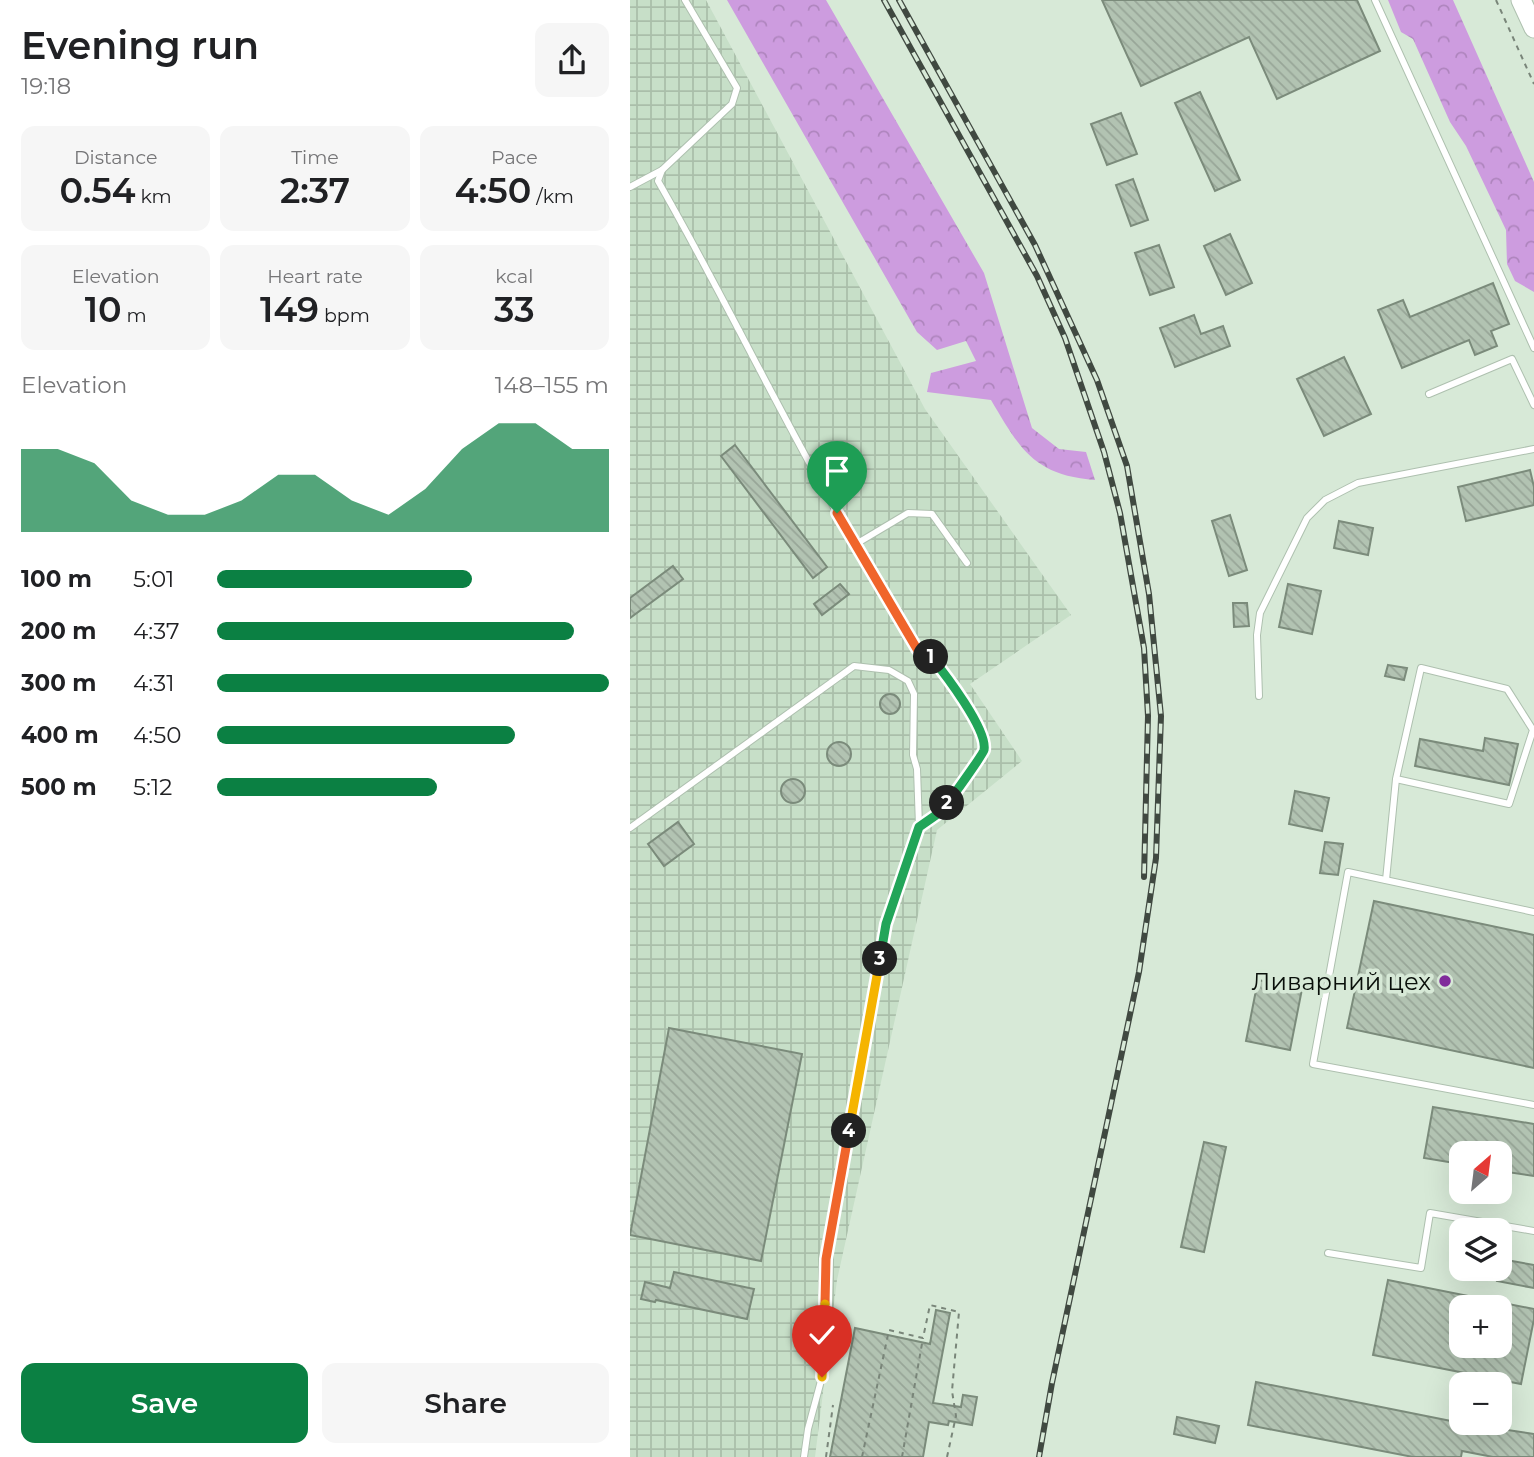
<!DOCTYPE html>
<meta charset="utf-8">
<style>
:root{--surface:#fff;--page:#f6f6f6;--text:#202124;--muted:#757577;--accent:#0b8043}
body{margin:0;font-family:Montserrat,sans-serif;background:var(--page);color:var(--text);height:100vh;display:flex;flex-direction:column;font-size:26px;white-space:nowrap}
*{box-sizing:border-box;margin:0}
p{font-size:23px;color:var(--muted)}
.icon{flex:none;width:38px;height:38px;fill:none;stroke:currentColor;stroke-width:2;stroke-linecap:round;stroke-linejoin:round}
.map{position:relative;flex:1;overflow:hidden}
.drawer{display:flex;flex-direction:column;background:var(--surface);width:630px}
.drawer>*{flex:none}
.needle{width:46px;rotate:28deg}
.tools{position:absolute;left:819px;top:1141px;display:grid;gap:14px}
.tools a{display:grid;place-items:center;width:63px;height:63px;border-radius:14px;background:var(--surface);box-shadow:0 7px 28px #0002;font-size:35px}
.pin{position:absolute;display:grid;place-items:center;width:60px;height:60px;color:#fff;margin:-72px -30px;border-radius:50% 50% 50% 0;rotate:-45deg;box-shadow:0 0 7px #0007}
.pin .icon{rotate:45deg}
.km{position:absolute;width:35px;height:35px;margin:-18px;border-radius:50%;background:#222;color:#fff;font-size:19px;line-height:35px;text-align:center}
.round{display:grid;place-items:center;flex:none;width:74px;height:74px;border-radius:14px;background:var(--page)}
.summary{display:flex;align-items:center;justify-content:space-between;height:119px;padding:0 21px}
h1{font-size:38px;font-weight:600;line-height:52px}
.metrics{display:grid;grid-template-columns:repeat(3,1fr);gap:10px;height:119px;padding:7px 21px}
.metrics div{display:grid;align-content:center;border-radius:14px;background:var(--page);text-align:center}
.metrics b{font-size:35px;font-weight:600}
.metrics small{font-size:19px;font-weight:400}
.metrics p{font-size:19px}
.chart{height:196px;padding:14px 21px}
.chart p{display:flex;justify-content:space-between}
.chart svg{width:100%;height:126px;margin-top:7px;fill:var(--accent);opacity:.7}
.cta{display:flex;gap:14px;margin-top:auto;padding:14px 21px}
.cta a{flex:1;height:80px;border-radius:14px;background:var(--accent);color:#fff;font-size:28px;font-weight:600;line-height:80px;text-align:center}
.cta a+a{background:var(--page);color:var(--text)}
ul{padding:0 21px;list-style:none;font-size:23px}
li{display:grid;grid-template-columns:112px 84px 1fr;align-items:center;height:52px}
li i{height:18px;border-radius:9px;background:var(--accent)}
main{display:flex;flex:1;min-height:0}
.map>svg:first-child{display:block}
.industrial{fill:url(#industrial-grid)}
.forest{fill:url(#forest-crowns)}
.building{fill:url(#building-back-hatch);stroke:#7b8b7b;stroke-width:2;fill-rule:evenodd}
.lines{fill:none;stroke-linecap:round;stroke-linejoin:round}
.lane-casing{stroke:#aec0af;stroke-width:8}
.primary-casing{stroke:#aec0af;stroke-width:21}
.path{stroke:#798579;stroke-width:2;stroke-dasharray:5 5;stroke-linecap:butt}
.lane{stroke:#fff;stroke-width:6}
.primary{stroke:#fff;stroke-width:19}
.rail-casing{stroke:#404941;stroke-width:6}
.rail{stroke:#d7e9d7;stroke-width:3.5;stroke-dasharray:10;stroke-linecap:butt}
.split-1-casing{stroke:#fff;stroke-width:14}
.split-2-casing{stroke:#fff;stroke-width:14}
.split-3-casing{stroke:#fff;stroke-width:14}
.split-4-casing{stroke:#fff;stroke-width:14}
.split-5-casing{stroke:#fff;stroke-width:14}
.split-6-casing{stroke:#fff;stroke-width:14}
.split-1{stroke:#f0652b;stroke-width:9}
.split-2{stroke:#22a559;stroke-width:9}
.split-3{stroke:#22a559;stroke-width:9}
.split-4{stroke:#f5b400;stroke-width:9}
.split-5{stroke:#f0652b;stroke-width:9}
.split-6{stroke:#f5b400;stroke-width:9}
.poi-dot{fill:#802c9b;stroke:#d7e9d7;stroke-width:2.5}
.labels{text-anchor:middle;dominant-baseline:central;stroke-width:7;stroke-linejoin:round;paint-order:stroke}
.poi-label{font-size:24px;fill:#090f0a;stroke:#d7e9d7;text-anchor:end}
</style>
<main>
<section class="drawer">
<div class="summary"><div><h1>Evening run</h1><p>19:18</p></div><a class="round"><svg class="icon" aria-label="share" viewBox="0 0 24 24"><path d="M12 15V3M7 8l5-5 5 5M5 13v7h14v-7"/></svg></a></div>
<div class="metrics">
<div><p>Distance</p><b>0.54<small> km</small></b></div>
<div><p>Time</p><b>2:37</b></div>
<div><p>Pace</p><b>4:50<small> /km</small></b></div>
</div>
<div class="metrics">
<div><p>Elevation</p><b>10<small> m</small></b></div>
<div><p>Heart rate</p><b>149<small> bpm</small></b></div>
<div><p>kcal</p><b>33</b></div>
</div>
<div class="chart"><p><span>Elevation</span>148–155 m</p>
<svg viewBox="0 0 160 44" preserveAspectRatio="none"><path d="M0 44V15L10 15L20 20L30 33L40 38L50 38L60 33L70 24L80 24L90 33L100 38L110 29L120 15L130 6L140 6L150 15L160 15V44z"/></svg>
</div>
<ul>
<li><b>100 m</b>5:01<i style="width:65%"></i></li>
<li><b>200 m</b>4:37<i style="width:91%"></i></li>
<li><b>300 m</b>4:31<i style="width:100%"></i></li>
<li><b>400 m</b>4:50<i style="width:76%"></i></li>
<li><b>500 m</b>5:12<i style="width:56%"></i></li>
</ul>
<div class="cta"><a>Save</a><a>Share</a></div>
</section>
<div class="map">
<svg width="904" height="1457" viewBox="0 0 904 1457">
<defs>
<pattern id="industrial-grid" width="8" height="8" patternUnits="userSpaceOnUse" patternTransform="scale(1.75)"><rect width="8" height="8" fill="#c7dfc8"/><path d="M0 4h8M4 0v8" fill="none" stroke="#aabeaa"/></pattern>
<pattern id="forest-crowns" width="20" height="18" patternUnits="userSpaceOnUse" patternTransform="scale(1.75)"><rect width="20" height="18" fill="#cd9cdf"/><path d="M2 6a3 3 0 1 1 6 0M12 15a3 3 0 1 1 6 0" fill="none" stroke="#af85be"/></pattern>
<pattern id="building-back-hatch" width="6" height="6" patternUnits="userSpaceOnUse" patternTransform="scale(1.75)"><rect width="6" height="6" fill="#b2c3b2"/><path d="M-1 5l2 2M0 0l6 6M5-1l2 2" fill="none" stroke="#98a698"/></pattern>
</defs>
<rect width="100%" height="100%" fill="#d7e9d7"/>
<polygon class="industrial" points="0,0 76,0 295,409 441,615 340,684 392,761 307,830 207,1280 185,1457 0,1457"/>
<g class="forest">
<path d="M97 0H196L354 273 402 428 429 449 456 452 465 480C404 475 390 449 361 400L297 392 301 373 346 361 336 341 307 350 287 332Z"/>
<polygon points="758,0 823,0 904,182 904,292 885,281 877,264 876,230 836,146 820,122 783,39 771,32"/>
</g>
<g class="building">
<polygon points="472,0 727,0 750,51 647,99 619,37 511,86"/>
<polygon points="570,92 610,180 585,191 545,103"/>
<polygon points="491,113 507,154 477,165 461,124"/>
<polygon points="503,179 518,220 501,226 486,185"/>
<polygon points="600,234 622,283 596,295 574,246"/>
<polygon points="529,245 544,287 520,295 505,253"/>
<polygon points="863,283 879,324 861,331 867,346 845,355 839,340 772,368 748,310 773,300 780,317"/>
<polygon points="564,315 571,334 593,326 600,346 545,367 530,328"/>
<polygon points="714,357 741,414 694,436 667,379"/>
<polygon points="105,445 197,567 183,578 91,456"/>
<polygon points="900,470 904,487 904,505 836,521 828,487"/>
<polygon points="600,515 617,570 599,576 582,521"/>
<polygon points="709,521 743,528 738,555 704,548"/>
<polygon points="43,566 53,579 0,618 0,598"/>
<polygon points="210,584 219,594 192,615 184,604"/>
<polygon points="658,584 691,591 682,634 649,627"/>
<polygon points="603,603 617,603 619,626 604,627"/>
<polygon points="758,665 777,668 774,680 755,676"/>
<circle cx="260" cy="704" r="10"/>
<polygon points="855,738 888,744 879,785 785,766 790,739 853,751"/>
<circle cx="209" cy="754" r="12"/>
<circle cx="163" cy="791" r="12"/>
<polygon points="665,791 699,798 692,831 659,824"/>
<polygon points="48,822 64,844 34,866 18,844"/>
<polygon points="695,842 713,844 708,875 690,873"/>
<polygon points="744,901 904,935 904,1068 717,1028"/>
<polygon points="628,980 672,989 660,1050 616,1041"/>
<polygon points="39,1028 172,1054 131,1261 0,1235"/>
<polygon points="803,1107 904,1124 904,1176 870,1171 870,1153 831,1153 831,1164 794,1158"/>
<polygon points="574,1142 596,1147 574,1252 551,1247"/>
<polygon points="871,1259 904,1265 904,1288 867,1281"/>
<polygon points="44,1272 124,1289 117,1319 26,1300 25,1302 11,1299 15,1282 40,1288"/>
<path d="M758 1280 904 1309V1319L891 1384 743 1355ZM831 1307H870V1346H831Z"/>
<polygon points="306,1310 320,1313 303,1403 331,1407 333,1395 347,1397 342,1425 319,1421 318,1425 299,1422 293,1457 200,1457 225,1328 300,1344"/>
<polygon points="626,1382 831,1423 904,1434 904,1457 863,1457 832,1451 831,1457 783,1457 618,1425"/>
<polygon points="547,1417 589,1426 585,1443 544,1434"/>
</g>
<g class="lines">
<defs>
<g id="lane">
<path d="M55 0 107 88 102 104 32 170 28 181C90 289 144 402 206 511 232 557 260 603 287 649L300 656 323 684 355 740 354 754 344 764 324 796 308 813 289 826 256 924 196 1259 192 1377 178 1429 174 1457"/>
<polyline points="745,0 904,348"/>
<polyline points="0,187 32,170"/>
<polyline points="799,394 882,359 904,405"/>
<polyline points="226,544 278,513 302,514 337,563"/>
<polyline points="629,696 627,635 630,613 677,518 695,500 728,483 904,449"/>
<polyline points="0,828 224,666 259,670 278,681 284,694 283,755 287,769 289,826"/>
<polyline points="756,880 766,779 879,804 903,730 877,689 791,668 766,779"/>
<polyline points="904,912 718,872 683,1064 904,1105"/>
<polyline points="698,1253 791,1268 800,1213 904,1231"/>
</g>
<polyline id="primary" points="891,0 904,28"/>
</defs>
<use href="#lane" class="lane-casing"/>
<use href="#primary" class="primary-casing"/>
<g class="path">
<polyline points="866,0 904,84"/>
<polyline points="196,1457 203,1405"/>
<polyline points="232,1457 259,1330 293,1338 300,1305 329,1312 322,1391 326,1416 317,1457"/>
<polyline points="272,1457 293,1338"/>
</g>
<use href="#lane" class="lane"/>
<use href="#primary" class="primary"/>
<defs>
<g id="rail">
<polyline points="254,0 407,276 435,338 474,452 490,513 514,648 518,716 514,877"/>
<polyline points="269,0 405,245 467,380 497,466 519,594 531,716 526,858 509,972 422,1383 409,1457"/>
</g>
</defs>
<use href="#rail" class="rail-casing"/>
<use href="#rail" class="rail"/>
</g>
<g class="lines">
<defs>
<polyline id="split-1" points="207,513 287,649 301,657"/>
<path id="split-2" d="M301 657C315 674 358 730 354 750 353 754 322 798 317 803"/>
<polyline id="split-3" points="250,959 256,924 289,827 309,813 317,803"/>
<polyline id="split-4" points="219,1131 250,959"/>
<polyline id="split-5" points="195,1304 196,1259 219,1131"/>
<polyline id="split-6" points="192,1377 195,1304"/>
</defs>
<use href="#split-1" class="split-1-casing"/>
<use href="#split-2" class="split-2-casing"/>
<use href="#split-3" class="split-3-casing"/>
<use href="#split-4" class="split-4-casing"/>
<use href="#split-5" class="split-5-casing"/>
<use href="#split-6" class="split-6-casing"/>
<use href="#split-1" class="split-1"/>
<use href="#split-2" class="split-2"/>
<use href="#split-3" class="split-3"/>
<use href="#split-4" class="split-4"/>
<use href="#split-5" class="split-5"/>
<use href="#split-6" class="split-6"/>
</g>
<circle class="poi-dot" cx="815" cy="981" r="7"/>
<g class="labels">
<g class="poi-label">
<text x="801" y="981">Ливарний цех</text>
</g>
</g>
</svg>
<div class="tools">
<a><svg class="needle" viewBox="-14 -14 28 28"><path d="M0-13l5 13h-10z" fill="#e53935"/><path d="M0 13l5-13h-10z" fill="#757577"/></svg></a>
<a><svg class="icon" aria-label="layers" viewBox="0 0 24 24"><path d="M12 4l9 5-9 5-9-5zM3 14l9 5 9-5"/></svg></a>
<a>+</a>
<a>−</a>
</div>
<div class="pin" style="left:207px;top:513px;background:#1e9e55"><svg class="icon" aria-label="arrive" viewBox="0 0 24 24"><path d="M6 21V4h12l-3 4 3 4H6"/></svg></div>
<div class="pin" style="left:192px;top:1377px;background:#d93025"><svg class="icon" aria-label="check" viewBox="0 0 24 24"><path d="M5 12l5 5 9-10"/></svg></div>
<b class="km" style="left:301px;top:657px">1</b>
<b class="km" style="left:317px;top:803px">2</b>
<b class="km" style="left:250px;top:959px">3</b>
<b class="km" style="left:219px;top:1131px">4</b>
</div>
</main>
